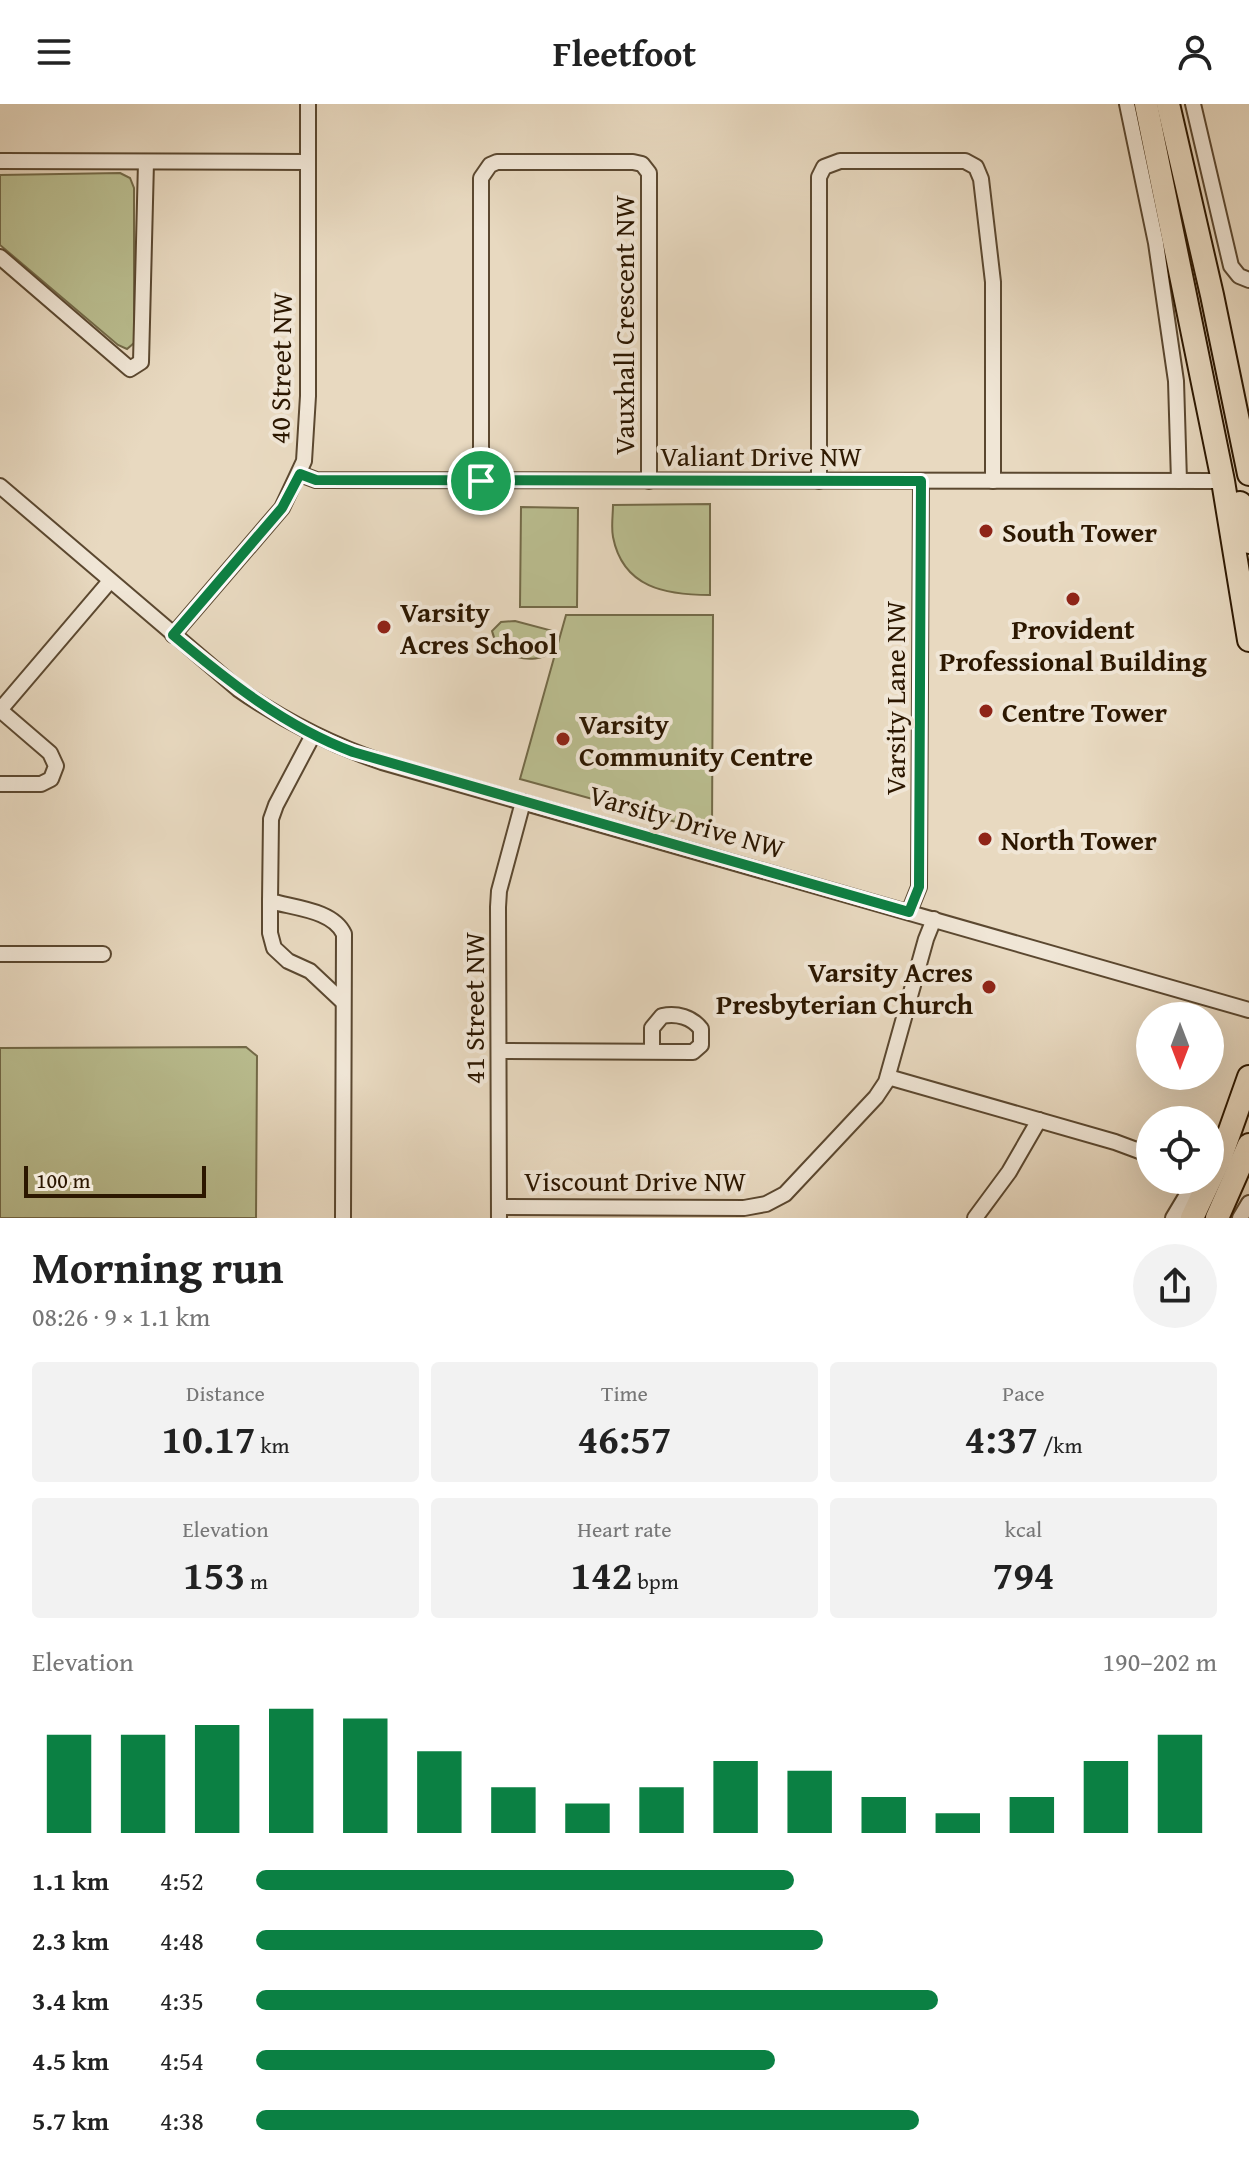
<!DOCTYPE html>
<meta charset="utf-8">
<style>
:root{--surface:#fff;--page:#f2f2f2;--text:#222;--muted:#767676;--accent:#0b8043}
body{margin:0;font-family:"Gentium Book Plus",serif;background:var(--page);color:var(--text);height:100vh;display:flex;flex-direction:column;font-size:30px;white-space:nowrap}
*{box-sizing:border-box;margin:0}
p{font-size:26px;color:var(--muted)}
.icon{flex:none;width:44px;height:44px;fill:none;stroke:currentColor;stroke-width:2;stroke-linecap:round;stroke-linejoin:round}
.map{position:relative;height:1114px;overflow:hidden}
.sheet{display:flex;flex-direction:column;background:var(--surface);flex:1}
.sheet>*{flex:none}
.needle{width:52px;rotate:180deg}
.buttons{position:absolute;left:1136px;top:898px;display:grid;gap:16px}
.buttons a{display:grid;place-items:center;width:88px;height:88px;border-radius:50%;background:var(--surface);box-shadow:0 8px 32px #0002;font-size:40px}
.scale{position:absolute;left:24px;bottom:20px;width:182px;box-sizing:border-box;padding-left:8px;border:4px solid #2c1700;border-top:0;font-size:22px;line-height:28px;white-space:nowrap;color:#2c1700;-webkit-text-stroke:6px #f0e6d6;paint-order:stroke}
.pin{position:absolute;display:grid;place-items:center;width:68px;height:68px;color:#fff;margin:-34px;border:4px solid #fff;border-radius:50%;box-shadow:0 2px 8px #0007}
.round{display:grid;place-items:center;flex:none;width:84px;height:84px;border-radius:42px;background:var(--page)}
.head{display:flex;align-items:center;justify-content:space-between;height:136px;padding:0 32px}
h1{font-size:44px;font-weight:600;line-height:60px}
.stats{display:grid;grid-template-columns:repeat(3,1fr);gap:12px;height:136px;padding:8px 32px}
.stats div{display:grid;align-content:center;border-radius:8px;background:var(--page);text-align:center}
.stats b{font-size:40px;font-weight:600}
.stats small{font-size:22px;font-weight:400}
.stats p{font-size:22px}
.chart{height:224px;padding:16px 32px}
.chart p{display:flex;justify-content:space-between}
.chart svg{width:100%;height:144px;margin-top:8px;stroke:var(--accent);stroke-width:6}
ul{padding:0 32px;list-style:none;font-size:26px}
li{display:grid;grid-template-columns:128px 96px 1fr;align-items:center;height:60px}
li i{height:20px;border-radius:10px;background:var(--accent)}
header{display:flex;justify-content:space-between;align-items:center;height:104px;padding:0 32px;background:var(--surface);font-size:36px;font-weight:600}
.map>svg:first-child{display:block}
.green{fill:#babe90;stroke:#736a48;stroke-width:2}
.lines{fill:none;stroke-linecap:round;stroke-linejoin:round}
.minor-casing{stroke:#5b4830;stroke-width:18}
.primary-casing{stroke:#2c1700;stroke-width:26}
.minor{stroke:#f0e6d6;stroke-width:14}
.primary{stroke:#e8d9c0;stroke-width:22}
.route-casing{stroke:#fff;stroke-width:16}
.route{stroke:#0b8043;stroke-width:10}
.poi-dot{fill:#8f2418;stroke:#f0e6d6;stroke-width:3}
.labels{text-anchor:middle;dominant-baseline:central;stroke-width:8;stroke-linejoin:round;paint-order:stroke}
.street-label{font-size:28px;fill:#2c1700;stroke:#f0e6d6}
.poi-label{font-size:28px;font-weight:bold;fill:#2c1700;stroke:#f0e6d6;text-anchor:start}
</style>
<header><svg class="icon" aria-label="menu" viewBox="0 0 24 24"><path d="M4 6h16M4 12h16M4 18h16"/></svg>Fleetfoot<svg class="icon" aria-label="person" viewBox="0 0 24 24"><circle cx="12" cy="8" r="4"/><path d="M4 21q1-7 8-7t8 7"/></svg></header>
<div class="map">
<svg width="1249" height="1114" viewBox="0 0 1249 1114">
<rect width="100%" height="100%" fill="#e8d9c0"/>
<filter id="stains"><feTurbulence type="fractalNoise" baseFrequency=".0025" numOctaves="4"/><feColorMatrix values="0 0 0 0 .2 0 0 0 0 .09 0 0 0 0 .02 0 0 0 .5 -.17"/></filter>
<radialGradient id="worn" r=".72"><stop offset=".6" stop-color="#630" stop-opacity="0"/><stop offset="1" stop-color="#630" stop-opacity=".3"/></radialGradient>
<g class="green">
<polygon points="120,69 130,74 134,84 134,239 127,245 118,241 0,141 0,71"/>
<path d="M710 400V491C666 491 623 484 613 433 611 423 613 411 613 401Z"/>
<polygon points="521,403 578,404 577,503 520,503"/>
<polygon points="566,511 713,511 712,728 520,675"/>
<path d="M515 517 553 527 556 533 553 548C532 562 498 554 492 527L501 518Z"/>
<polygon points="246,943 257,952 256,1114 0,1114 0,944"/>
</g>
<g class="lines">
<defs>
<g id="minor">
<polyline points="1127,0 1156,139 1176,277 1179,377"/>
<polyline points="1193,0 1231,162 1239,172 1249,176"/>
<polyline points="0,57 307,58"/>
<polyline points="0,153 130,265 141,258 146,58"/>
<polyline points="300,370 316,376 1223,377"/>
<polyline points="481,377 481,74 490,61 497,58 633,58 642,60 649,69 649,377"/>
<polyline points="819,377 819,73 824,63 840,57 965,57 976,63 981,75 993,178 993,377"/>
<path d="M0 382 238 585C284 617 329 640 382 658L1249 906"/>
<polyline points="173,531 282,404 304,357 308,292 308,0"/>
<polyline points="0,606 110,477"/>
<polyline points="0,606 50,649 56,662 51,675 41,680 0,680"/>
<path d="M313 631 276 701 271 715 270 797C294 804 333 806 344 830L343 1114"/>
<polyline points="270,797 270,829 274,844 288,857 310,867 343,898"/>
<polyline points="909,808 919,783 921,377"/>
<polyline points="0,850 103,850"/>
<path d="M499 947 693 948 701 941V925C692 913 677 909 662 912L652 924V948"/>
<polyline points="888,973 1115,1038 1150,1051"/>
<polyline points="499,1103 744,1104 766,1100 785,1090 876,993 886,978 926,835 934,815"/>
<polyline points="499,1114 498,803 499,787 523,698"/>
<polyline points="975,1114 1009,1068 1039,1016"/>
<polyline points="1173,1114 1188,1089 1189,1076"/>
<polyline points="1240,1114 1249,1099"/>
</g>
<g id="primary">
<polyline points="1146,0 1223,377 1249,536"/>
<polyline points="1168,0 1212,191 1249,370"/>
<polyline points="1240,399 1249,438"/>
<polyline points="1192,1114 1221,1052 1249,973"/>
<polyline points="1217,1114 1249,1041"/>
</g>
</defs>
<use href="#minor" class="minor-casing"/>
<use href="#primary" class="primary-casing"/>
<use href="#minor" class="minor"/>
<use href="#primary" class="primary"/>
</g>
<g class="lines">
<defs>
<path id="route" d="M300 370 316 376 921 377 919 783 909 808 353 648C284 622 229 578 173 531L282 404Z"/>
</defs>
<use href="#route" class="route-casing"/>
<use href="#route" class="route"/>
</g>
<g class="poi-dot">
<circle cx="986" cy="427" r="8"/>
<circle cx="1073" cy="495" r="8"/>
<circle cx="384" cy="523" r="8"/>
<circle cx="986" cy="607" r="8"/>
<circle cx="563" cy="635" r="8"/>
<circle cx="985" cy="735" r="8"/>
<circle cx="989" cy="883" r="8"/>
</g>
<g class="labels">
<g class="street-label">
<text transform="translate(623 221) rotate(-90)">Vauxhall Crescent NW</text>
<text transform="translate(280 264) rotate(-89)">40 Street NW</text>
<text x="761" y="351">Valiant Drive NW</text>
<text transform="translate(894 594) rotate(-90)">Varsity Lane NW</text>
<text transform="translate(687 717) rotate(16)">Varsity Drive NW</text>
<text transform="translate(473 904) rotate(-90)">41 Street NW</text>
<text x="635" y="1076">Viscount Drive NW</text>
</g>
<g class="poi-label">
<text x="1002" y="427">South Tower</text>
<text x="400" y="507">Varsity<tspan x="400" dy="32">Acres School</tspan></text>
<text x="1073" y="524" text-anchor="middle">Provident<tspan x="1073" dy="32">Professional Building</tspan></text>
<text x="1002" y="607">Centre Tower</text>
<text x="579" y="619">Varsity<tspan x="579" dy="32">Community Centre</tspan></text>
<text x="1001" y="735">North Tower</text>
<text x="973" y="867" text-anchor="end">Varsity Acres<tspan x="973" dy="32">Presbyterian Church</tspan></text>
</g>
</g>
<rect width="100%" height="100%" filter="url(#stains)"/>
<rect width="100%" height="100%" fill="url(#worn)"/>
</svg>
<div class="buttons">
<a><svg class="needle" viewBox="-14 -14 28 28"><path d="M0-13l5 13h-10z" fill="#e53935"/><path d="M0 13l5-13h-10z" fill="#767676"/></svg></a>
<a><svg class="icon" aria-label="locate" viewBox="0 0 24 24"><circle cx="12" cy="12" r="6"/><path d="M12 2v4M12 18v4M2 12h4M18 12h4"/></svg></a>
</div>
<div class="scale">100 m</div>
<div class="pin" style="left:481px;top:377px;background:#1e9e55"><svg class="icon" aria-label="arrive" viewBox="0 0 24 24"><path d="M6 21V4h12l-3 4 3 4H6"/></svg></div>
</div>
<section class="sheet">
<div class="head"><div><h1>Morning run</h1><p>08:26 · 9 × 1.1 km</p></div><a class="round"><svg class="icon" aria-label="share" viewBox="0 0 24 24"><path d="M12 15V3M7 8l5-5 5 5M5 13v7h14v-7"/></svg></a></div>
<div class="stats">
<div><p>Distance</p><b>10.17<small> km</small></b></div>
<div><p>Time</p><b>46:57</b></div>
<div><p>Pace</p><b>4:37<small> /km</small></b></div>
</div>
<div class="stats">
<div><p>Elevation</p><b>153<small> m</small></b></div>
<div><p>Heart rate</p><b>142<small> bpm</small></b></div>
<div><p>kcal</p><b>794</b></div>
</div>
<div class="chart"><p><span>Elevation</span>190–202 m</p>
<svg viewBox="0 0 160 44" preserveAspectRatio="none"><path d="M5 44V14M15 44V14M25 44V11M35 44V6M45 44V9M55 44V19M65 44V30M75 44V35M85 44V30M95 44V22M105 44V25M115 44V33M125 44V38M135 44V33M145 44V22M155 44V14"/></svg>
</div>
<ul>
<li><b>1.1 km</b>4:52<i style="width:56%"></i></li>
<li><b>2.3 km</b>4:48<i style="width:59%"></i></li>
<li><b>3.4 km</b>4:35<i style="width:71%"></i></li>
<li><b>4.5 km</b>4:54<i style="width:54%"></i></li>
<li><b>5.7 km</b>4:38<i style="width:69%"></i></li>
</ul>
</section>
